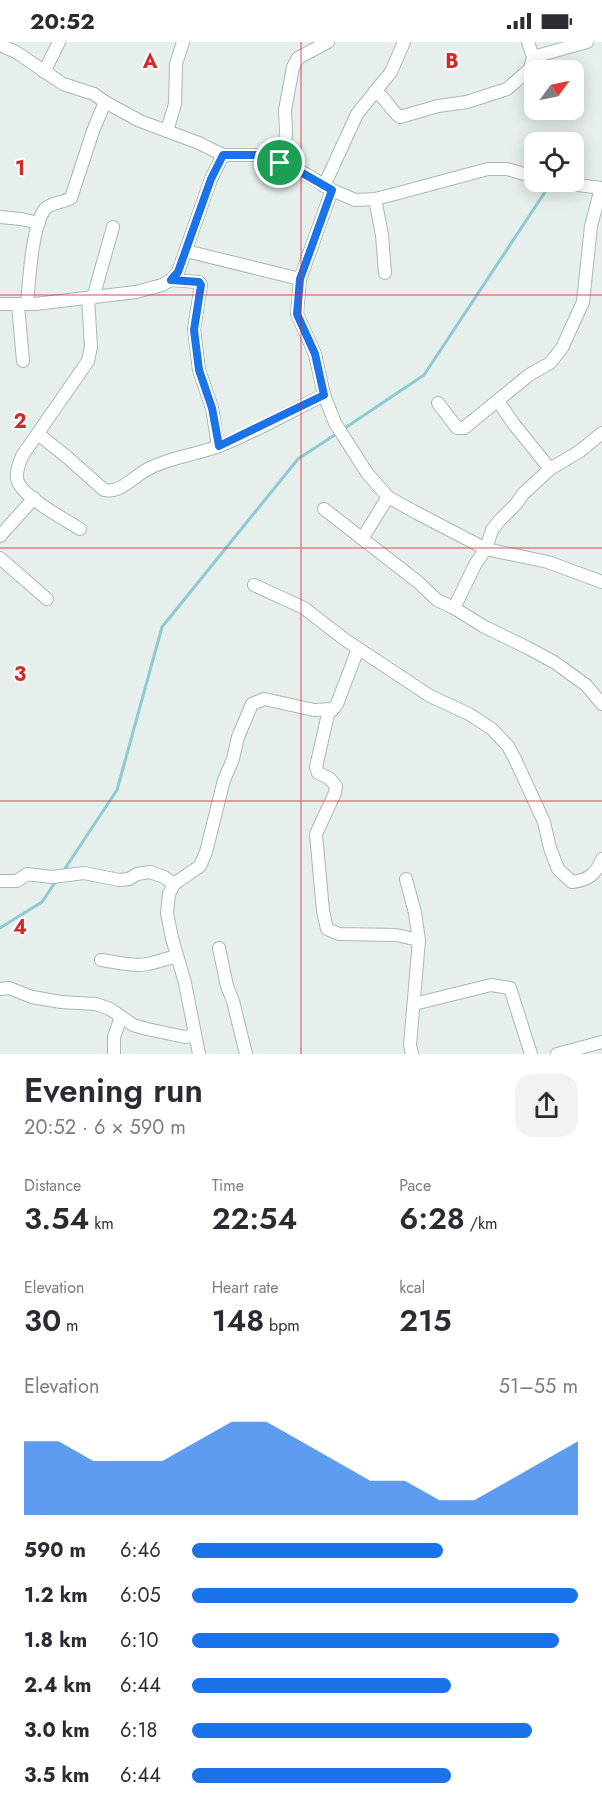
<!DOCTYPE html>
<meta charset="utf-8">
<style>
:root{--surface:#fff;--page:#f2f2f3;--text:#2b2b33;--muted:#7c7c81;--accent:#1a73e8}
body{margin:0;font-family:Jost,sans-serif;background:var(--page);color:var(--text);height:100vh;display:flex;flex-direction:column;font-size:22px;white-space:nowrap}
*{box-sizing:border-box;margin:0}
p{font-size:20px;color:var(--muted)}
.icon{flex:none;width:33px;height:33px;fill:none;stroke:currentColor;stroke-width:2;stroke-linecap:round;stroke-linejoin:round}
.map{position:relative;height:1012px;overflow:hidden}
.panel{display:flex;flex-direction:column;background:var(--surface);flex:1}
.panel>*{flex:none}
.needle{width:39px;rotate:57deg}
.buttons{position:absolute;left:524px;top:18px;display:grid;gap:12px}
.buttons a{display:grid;place-items:center;width:60px;height:60px;border-radius:12px;background:var(--surface);box-shadow:0 3px 15px #0003;font-size:30px}
.pin{position:absolute;display:grid;place-items:center;width:51px;height:51px;color:#fff;margin:-26px;border:3px solid #fff;border-radius:50%;box-shadow:0 2px 6px #0007}
.round{display:grid;place-items:center;flex:none;width:63px;height:63px;border-radius:18px;background:var(--page)}
.overview{display:flex;align-items:center;justify-content:space-between;height:102px;padding:0 24px}
h1{font-size:33px;font-weight:600;line-height:45px}
.metrics{display:grid;grid-template-columns:repeat(3,1fr);gap:9px;height:102px;padding:6px 24px}
.metrics div{display:grid;align-content:center}
.metrics b{font-size:30px;font-weight:600}
.metrics small{font-size:16px;font-weight:400}
.metrics p{font-size:16px}
.chart{height:168px;padding:12px 24px}
.chart p{display:flex;justify-content:space-between}
.chart svg{width:100%;height:108px;margin-top:6px;fill:var(--accent);opacity:.7}
ul{padding:0 24px;list-style:none;font-size:20px}
li{display:grid;grid-template-columns:96px 72px 1fr;align-items:center;height:45px}
li i{height:15px;border-radius:8px;background:var(--accent)}
.status{display:flex;justify-content:space-between;align-items:center;height:42px;padding:0 30px;background:var(--surface);direction:ltr}
.status svg{height:16px;fill:currentColor}
.map>svg:first-child{display:block}
.lines{fill:none;stroke-linecap:round;stroke-linejoin:round}
.stream{stroke:#8ec9d4;stroke-width:3}
.minor-casing{stroke:#a8b8b2;stroke-width:14}
.minor{stroke:#fff;stroke-width:12}
.route-casing{stroke:#fff;stroke-width:12}
.route{stroke:#1a73e8;stroke-width:8}
.grid{fill:none;stroke:#d62828;stroke-width:1.5;stroke-opacity:0.55}
.grid-label{font-size:20px;text-anchor:middle;font-weight:bold;fill:#d62828;stroke:#f7fbf9;stroke-width:4.5;stroke-linejoin:round;paint-order:stroke}
</style>
<div class="status"><b>20:52</b><svg viewBox="0 0 49 12"><path d="M0 12V9h3v3zM5 12V6h3v6zM10 12V3h3v9zM15 12V0h3v12zM26 1h20v11H26zM47 4h2v5h-2z"/></svg></div>
<div class="map">
<svg width="602" height="1012" viewBox="0 0 602 1012">
<rect width="100%" height="100%" fill="#e6efeb"/>
<g class="lines">
<g class="stream">
<polyline points="342,388 424,333 551,141"/>
<polyline points="62,831 117,748 162,585 298,417 336,392"/>
<polyline points="0,886 42,860 56,839"/>
</g>
<defs>
<g id="minor">
<polyline points="0,3 16,10 63,42 94,52 105,60 140,79 199,101 223,113"/>
<polyline points="533,15 587,0"/>
<polyline points="44,30 59,0"/>
<path d="M375 49C387 57 391 69 400 75L438 64 467 60 507 47 530 27 533 15 528 0"/>
<polyline points="167,89 175,62 176,22 183,0"/>
<polyline points="280,121 285,102 286,90 285,68 293,25 298,16 328,0"/>
<polyline points="554,140 602,146"/>
<polyline points="324,144 357,72 391,30 404,0"/>
<polyline points="332,148 300,237 297,272 315,312 324,353 335,381 367,431 388,455 415,470 486,507 548,520 602,540"/>
<polyline points="375,157 382,193 385,231"/>
<polyline points="0,175 21,177 39,181"/>
<polyline points="186,209 300,237"/>
<polyline points="171,238 199,240 201,243 194,287 199,328 212,366 218,404"/>
<polyline points="93,256 113,185"/>
<polyline points="0,262 35,262 136,250 162,243 171,238 178,230 211,137 223,113 256,113 304,131 332,148 355,158 375,157 395,152 488,127 507,127 534,135"/>
<path d="M27 262C29 240 32 183 45 167 51 160 63 161 71 156L93 89 105 60"/>
<polyline points="18,263 23,319"/>
<polyline points="498,359 513,381 550,427"/>
<polyline points="438,361 457,386 464,386 529,333 550,321 562,306 583,260 591,184 601,146"/>
<path d="M38 392 67 415 104 448C120 452 134 434 148 427 170 415 196 413 219 404 255 390 289 370 324 353"/>
<polyline points="324,467 418,540 437,558 454,566 483,584 528,606 554,620 586,643 602,662"/>
<path d="M80 487C66 478 20 454 17 437 16 429 19 422 22 414L88 319 91 305 88 256"/>
<polyline points="0,494 34,456"/>
<polyline points="362,497 388,455"/>
<polyline points="0,516 47,557"/>
<path d="M254 543 304 566 344 597 430 654 469 672 492 687 508 704 515 717 544 780 550 806 558 827 572 840C589 838 596 832 602 817"/>
<polyline points="454,566 476,521 486,507 492,488 499,479 516,462 523,452 550,427 580,409 602,391"/>
<polyline points="333,667 328,672 316,725 318,731 329,736 336,744 335,751 316,792 323,869 327,887 339,892 396,893 419,898"/>
<polyline points="406,837 415,871 419,898 410,1003 412,1012"/>
<polyline points="0,839 17,839 27,832 52,835 84,831 119,838 129,837 137,832 150,830 164,835 174,842"/>
<polyline points="219,906 227,944 233,959 246,1012"/>
<path d="M101 918C116 920 133 925 148 922 158 920 166 916 176 915"/>
<polyline points="0,947 9,946 32,955 61,960 96,962 110,967 133,983 147,987 185,995 195,993"/>
<polyline points="414,962 491,943 510,946 531,1012"/>
<polyline points="114,1012 114,995 121,975"/>
<polyline points="199,1012 185,941 172,896 167,871 169,852 174,842 200,824 206,810 224,738 233,717 238,695 252,662 264,657 314,668 333,667 337,662 358,607"/>
<polyline points="557,1012 602,1000"/>
</g>
</defs>
<use href="#minor" class="minor-casing"/>
<use href="#minor" class="minor"/>
</g>
<g class="lines">
<defs>
<polygon id="route" points="223,113 256,113 304,132 332,148 300,237 297,272 315,312 324,353 219,404 212,366 199,328 194,288 201,243 199,240 171,238 178,230 211,137"/>
</defs>
<use href="#route" class="route-casing"/>
<use href="#route" class="route"/>
</g>
<path class="grid" d="M301 0V1012M0 253H602M0 506H602M0 759H602"/>
<g class="grid-label">
<text x="150" y="26">A</text>
<text x="452" y="26">B</text>
<text x="20" y="133">1</text>
<text x="20" y="386">2</text>
<text x="20" y="639">3</text>
<text x="20" y="892">4</text>
</g>
</svg>
<div class="buttons">
<a><svg class="needle" viewBox="-14 -14 28 28"><path d="M0-13l5 13h-10z" fill="#e53935"/><path d="M0 13l5-13h-10z" fill="#7c7c81"/></svg></a>
<a><svg class="icon" aria-label="locate" viewBox="0 0 24 24"><circle cx="12" cy="12" r="6"/><path d="M12 2v4M12 18v4M2 12h4M18 12h4"/></svg></a>
</div>
<div class="pin" style="left:280px;top:121px;background:#1e9e55"><svg class="icon" aria-label="arrive" viewBox="0 0 24 24"><path d="M6 21V4h12l-3 4 3 4H6"/></svg></div>
</div>
<section class="panel">
<div class="overview"><div><h1>Evening run</h1><p>20:52 · 6 × 590 m</p></div><a class="round"><svg class="icon" aria-label="share" viewBox="0 0 24 24"><path d="M12 15V3M7 8l5-5 5 5M5 13v7h14v-7"/></svg></a></div>
<div class="metrics">
<div><p>Distance</p><b>3.54<small> km</small></b></div>
<div><p>Time</p><b>22:54</b></div>
<div><p>Pace</p><b>6:28<small> /km</small></b></div>
</div>
<div class="metrics">
<div><p>Elevation</p><b>30<small> m</small></b></div>
<div><p>Heart rate</p><b>148<small> bpm</small></b></div>
<div><p>kcal</p><b>215</b></div>
</div>
<div class="chart"><p><span>Elevation</span>51–55 m</p>
<svg viewBox="0 0 160 44" preserveAspectRatio="none"><path d="M0 44V14L10 14L20 22L30 22L40 22L50 14L60 6L70 6L80 14L90 22L100 30L110 30L120 38L130 38L140 30L150 22L160 14V44z"/></svg>
</div>
<ul>
<li><b>590 m</b>6:46<i style="width:65%"></i></li>
<li><b>1.2 km</b>6:05<i style="width:100%"></i></li>
<li><b>1.8 km</b>6:10<i style="width:95%"></i></li>
<li><b>2.4 km</b>6:44<i style="width:67%"></i></li>
<li><b>3.0 km</b>6:18<i style="width:88%"></i></li>
<li><b>3.5 km</b>6:44<i style="width:67%"></i></li>
</ul>
</section>
